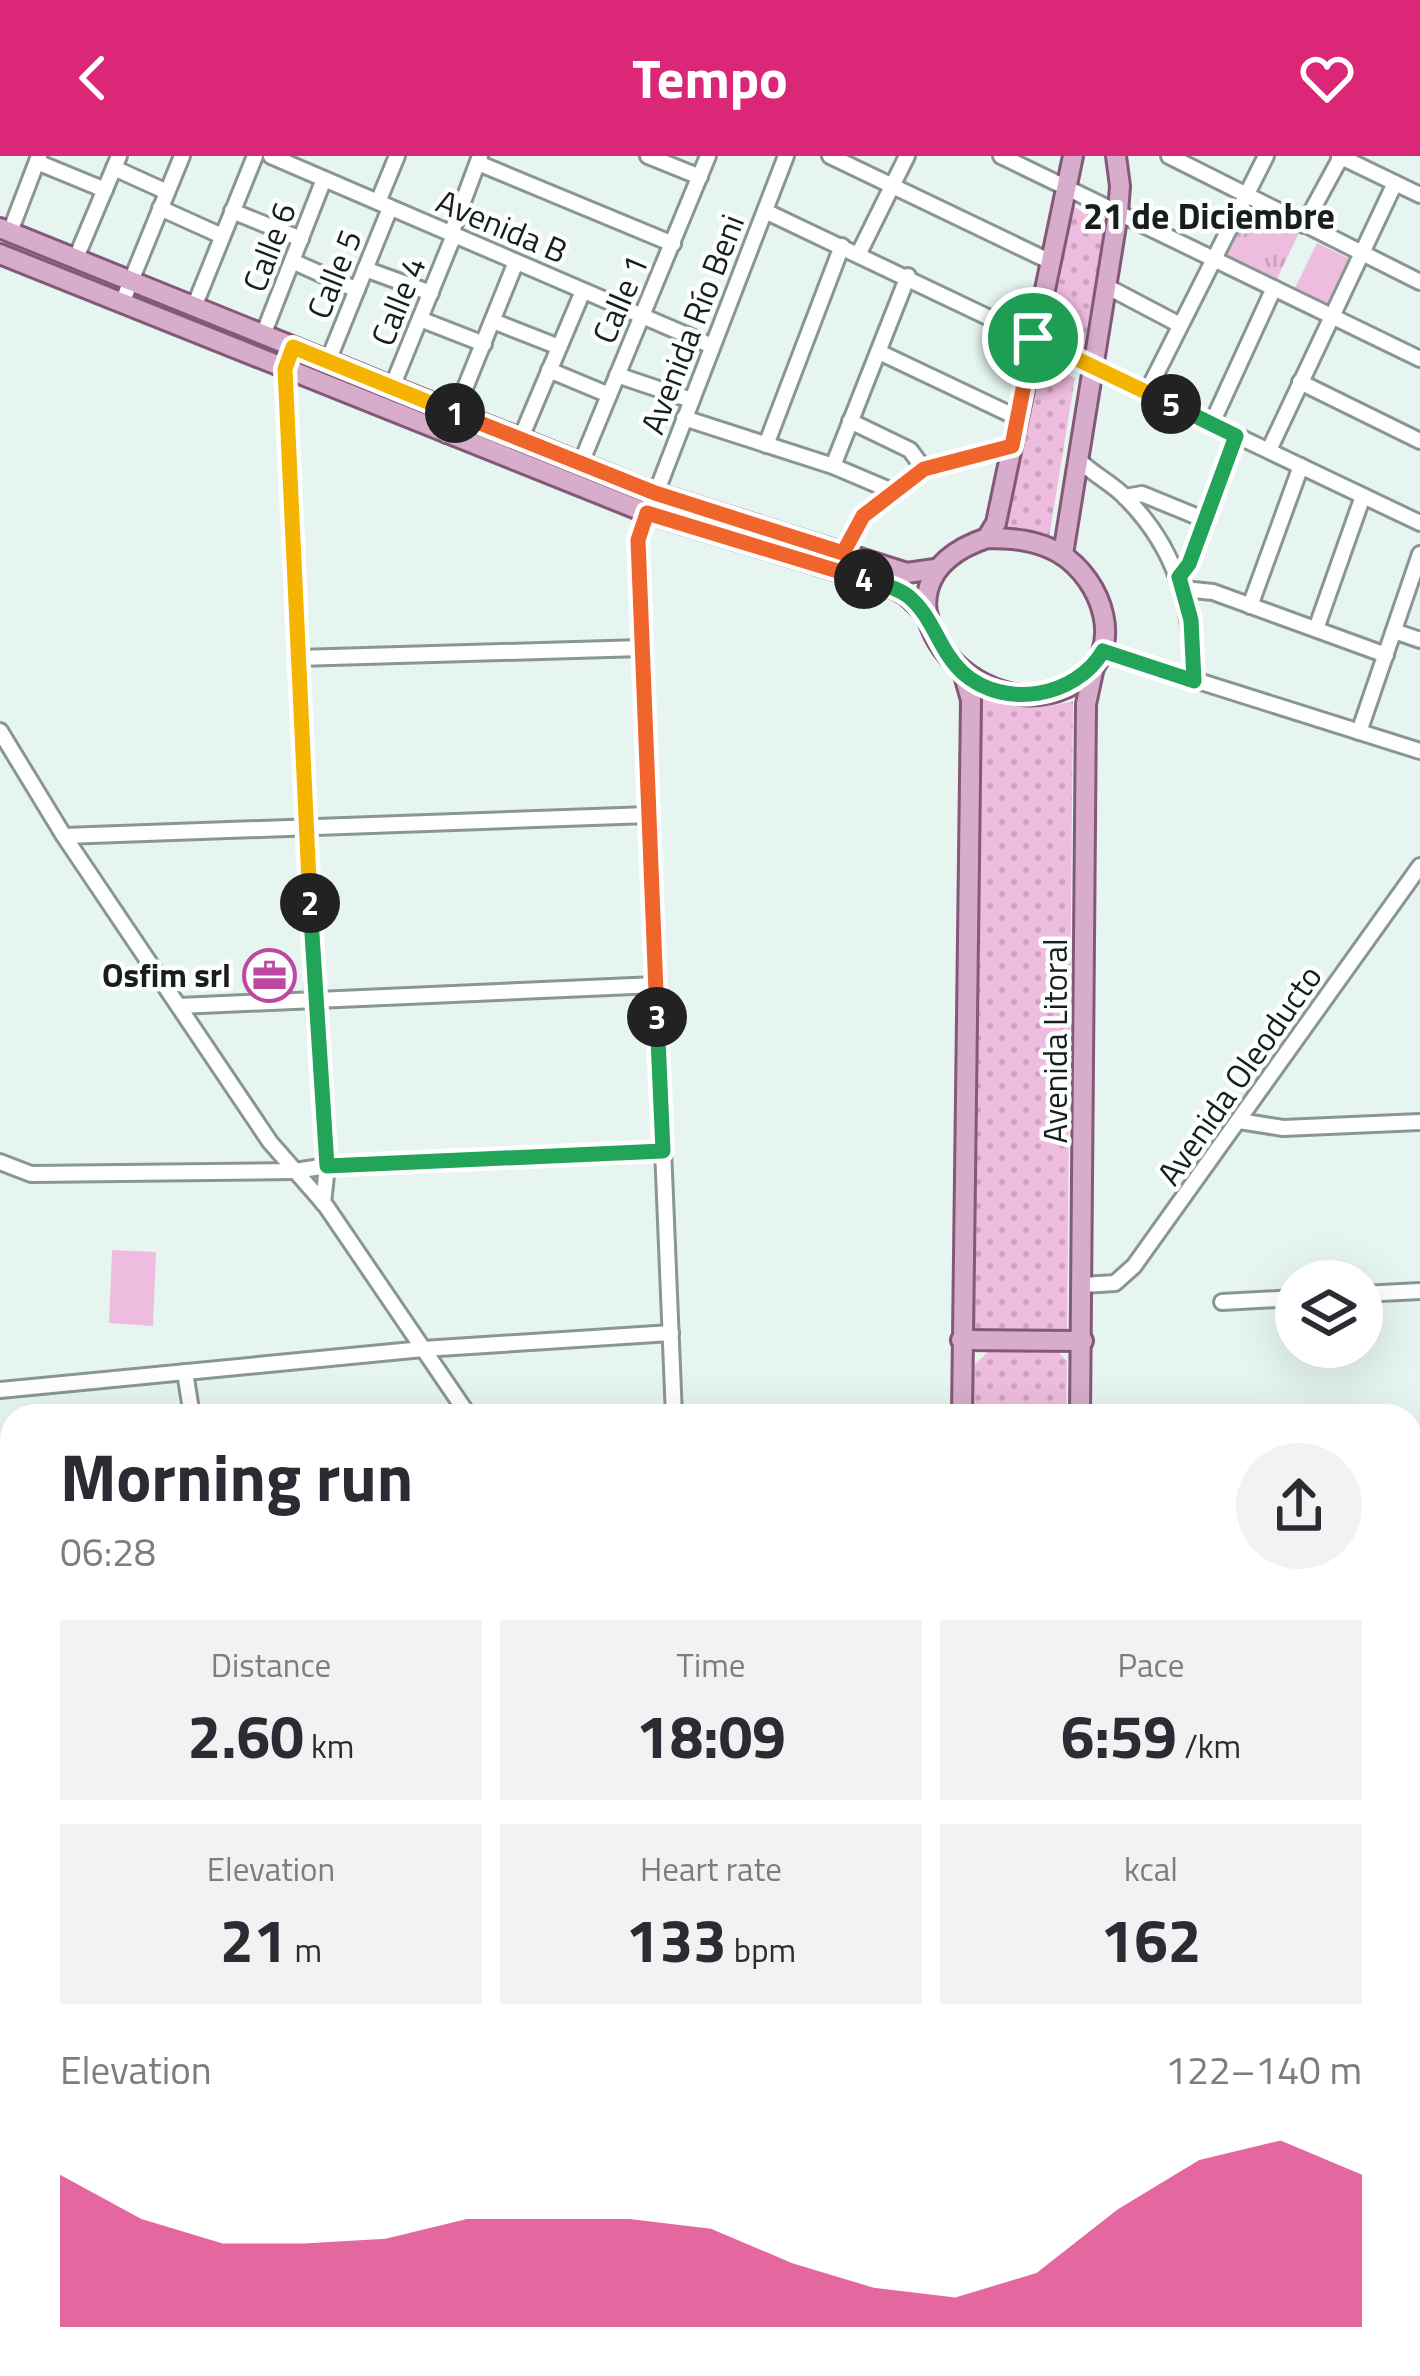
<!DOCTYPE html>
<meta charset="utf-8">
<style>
:root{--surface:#fff;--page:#f2f2f3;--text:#2b2b33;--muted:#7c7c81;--accent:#db2777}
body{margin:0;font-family:"Titillium Web",sans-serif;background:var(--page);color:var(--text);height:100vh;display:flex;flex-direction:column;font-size:45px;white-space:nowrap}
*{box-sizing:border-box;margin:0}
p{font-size:39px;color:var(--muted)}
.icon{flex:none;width:66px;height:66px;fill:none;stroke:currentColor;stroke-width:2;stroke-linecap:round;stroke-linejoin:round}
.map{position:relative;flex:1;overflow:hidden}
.side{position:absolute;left:0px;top:1248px;width:1422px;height:972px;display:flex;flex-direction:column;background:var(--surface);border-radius:36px 36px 0 0;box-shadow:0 12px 48px #0002}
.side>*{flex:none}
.controls{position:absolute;left:1275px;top:1104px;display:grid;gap:24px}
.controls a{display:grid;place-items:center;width:108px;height:108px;border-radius:50%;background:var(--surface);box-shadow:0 12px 48px #0002;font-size:60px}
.pin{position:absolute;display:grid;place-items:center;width:102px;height:102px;color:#fff;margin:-51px;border:6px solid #fff;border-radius:50%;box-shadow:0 3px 12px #0007}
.km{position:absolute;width:60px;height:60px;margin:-30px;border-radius:50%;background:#222;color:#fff;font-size:33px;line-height:60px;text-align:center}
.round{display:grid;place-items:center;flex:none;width:126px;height:126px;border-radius:63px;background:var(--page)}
.headline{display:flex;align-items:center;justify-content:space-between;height:204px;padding:0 60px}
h1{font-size:66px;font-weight:700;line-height:90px}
.figures{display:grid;grid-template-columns:repeat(3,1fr);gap:18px;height:204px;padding:12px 60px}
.figures div{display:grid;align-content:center;border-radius:0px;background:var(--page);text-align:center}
.figures b{font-size:60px;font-weight:700}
.figures small{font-size:33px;font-weight:400}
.figures p{font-size:33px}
.chart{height:336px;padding:24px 60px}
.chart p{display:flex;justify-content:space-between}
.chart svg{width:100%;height:216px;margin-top:12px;fill:var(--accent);opacity:.7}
header{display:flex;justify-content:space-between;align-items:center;height:156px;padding:0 60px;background:var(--accent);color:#fff;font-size:54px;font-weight:700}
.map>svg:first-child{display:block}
.grass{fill:url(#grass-dots)}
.park{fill:url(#park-tufts)}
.pitch{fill:#eebcde}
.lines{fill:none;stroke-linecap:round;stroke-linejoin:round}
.stream{stroke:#70af9b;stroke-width:3}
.minor-casing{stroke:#899792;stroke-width:20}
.major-casing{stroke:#845878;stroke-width:24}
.highway-casing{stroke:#845878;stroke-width:27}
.minor{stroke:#fff;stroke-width:14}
.major{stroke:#d8adcc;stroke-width:18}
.highway{stroke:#be77aa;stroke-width:21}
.rail-casing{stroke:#4a524f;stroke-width:8}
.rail{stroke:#fcfffe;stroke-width:3;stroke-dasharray:9;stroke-linecap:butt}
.split-1-casing{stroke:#fff;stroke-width:24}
.split-2-casing{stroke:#fff;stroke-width:24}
.split-3-casing{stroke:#fff;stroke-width:24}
.split-4-casing{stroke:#fff;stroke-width:24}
.split-5-casing{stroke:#fff;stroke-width:24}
.split-6-casing{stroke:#fff;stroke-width:24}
.split-1{stroke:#f0652b;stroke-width:15}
.split-2{stroke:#f5b400;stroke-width:15}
.split-3{stroke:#22a559;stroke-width:15}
.split-4{stroke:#f0652b;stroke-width:15}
.split-5{stroke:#22a559;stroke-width:15}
.split-6{stroke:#f5b400;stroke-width:15}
.labels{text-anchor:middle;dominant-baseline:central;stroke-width:9;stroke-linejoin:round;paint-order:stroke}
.street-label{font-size:33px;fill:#191e1c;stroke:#fcfffe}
.poi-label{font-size:33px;font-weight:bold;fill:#191e1c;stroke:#fcfffe;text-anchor:end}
.neighbourhood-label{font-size:36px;font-weight:bold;fill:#191e1c;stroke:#fcfffe}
</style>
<header><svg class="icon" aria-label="back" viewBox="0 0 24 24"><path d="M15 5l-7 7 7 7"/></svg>Tempo<svg class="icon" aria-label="heart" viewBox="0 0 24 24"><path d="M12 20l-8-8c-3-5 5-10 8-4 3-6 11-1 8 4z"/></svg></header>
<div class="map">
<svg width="1420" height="2220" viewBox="0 0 1420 2220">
<defs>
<pattern id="grass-dots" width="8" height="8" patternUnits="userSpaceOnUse" patternTransform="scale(3)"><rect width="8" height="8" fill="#eebcde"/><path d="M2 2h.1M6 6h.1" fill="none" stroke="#cca1be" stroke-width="1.8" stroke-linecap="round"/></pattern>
<pattern id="park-tufts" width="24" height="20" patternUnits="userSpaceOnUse" patternTransform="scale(3)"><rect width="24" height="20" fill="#eebcde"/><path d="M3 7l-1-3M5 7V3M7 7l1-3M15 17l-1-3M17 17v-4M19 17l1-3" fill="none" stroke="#cca1be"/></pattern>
</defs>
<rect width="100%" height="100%" fill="#e6f5f0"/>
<g class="grass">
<polygon points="1072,50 1106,68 1083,193 1046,175"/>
<polygon points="1037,203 1075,222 1049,381 1005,370"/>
<path d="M981 541C1011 552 1042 554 1073 545L1067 1176 972 1174Z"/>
<polygon points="990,1194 1057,1195 1067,1205 1066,1260 973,1260 973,1210"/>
</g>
<polygon class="park" points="1244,51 1299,77 1274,129 1219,103"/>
<g class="pitch">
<polygon points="1317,87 1352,104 1328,153 1293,136"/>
<polygon points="112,1094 156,1096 153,1170 109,1167"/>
</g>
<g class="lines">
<g class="stream">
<polyline points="0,1566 12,1566"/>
<polyline points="1410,1595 1420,1596"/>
</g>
<defs>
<g id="minor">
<polyline points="271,0 712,190"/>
<polyline points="648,0 700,21"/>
<polyline points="830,0 1049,105"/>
<polyline points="1001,0 1420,203"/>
<polyline points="1169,0 1420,126"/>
<polyline points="1339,0 1420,39"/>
<polyline points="37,6 105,34"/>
<polyline points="478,7 673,88"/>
<polyline points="114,12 167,36"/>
<polyline points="378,46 397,0"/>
<polyline points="160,52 222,80"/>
<polyline points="232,55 301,83"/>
<polyline points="765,55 1420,367"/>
<polyline points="1304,69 1341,1"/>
<polyline points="10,76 39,0"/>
<polyline points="451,78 480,0"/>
<polyline points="859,97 907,0"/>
<polyline points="76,102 119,0"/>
<polyline points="292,105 357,134"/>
<polyline points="365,113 431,137"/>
<polyline points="1106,130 1180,169"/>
<polyline points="122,147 182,0"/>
<polyline points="194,151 255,0"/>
<polyline points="420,163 484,188"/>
<polyline points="493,165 559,191"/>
<polyline points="263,179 324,23"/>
<polyline points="293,191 285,213 314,842 327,1010 323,1047"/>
<polyline points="879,196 1016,261"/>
<polyline points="328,205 390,52"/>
<polyline points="549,214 609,239"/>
<polyline points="617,219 691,244"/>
<polyline points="1300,226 1420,285"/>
<polyline points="392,231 454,79"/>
<polyline points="1147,236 1266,0"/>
<polyline points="684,262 833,310 892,335"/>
<polyline points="850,265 910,294 924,313"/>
<polyline points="1212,267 1274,132"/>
<polyline points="446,279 516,106"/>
<polyline points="520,284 583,135"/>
<polyline points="766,289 842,90"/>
<polyline points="1269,294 1395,27"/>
<path d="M1078 303C1091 317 1108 325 1122 338 1177 391 1192 451 1194 525"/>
<polyline points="581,307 708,0"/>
<polyline points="833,310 908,120"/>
<polyline points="1125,341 1142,338 1203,363"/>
<polyline points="843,397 863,360 924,313 1012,290"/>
<polyline points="1179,421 1189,408 1236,280"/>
<polyline points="1183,433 1213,436 1386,499"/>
<polyline points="1250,450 1301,310"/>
<polyline points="1316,473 1363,340"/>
<polyline points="1394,475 1420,484"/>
<polyline points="1103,495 1420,595"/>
<polyline points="297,502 642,492"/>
<polyline points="0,575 64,680 270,986 326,1050 469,1260"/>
<polyline points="1359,576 1420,398"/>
<polyline points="64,680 649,659"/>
<polyline points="179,850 656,829"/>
<polyline points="1239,965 1283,972 1420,966"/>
<polyline points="0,1006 31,1018 295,1015 327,1010 663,995"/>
<polyline points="1083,1129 1115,1127 1134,1110 1420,710"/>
<polyline points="1362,1138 1420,1135"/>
<polyline points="1222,1146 1296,1142"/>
<polyline points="185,1216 192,1260"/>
<polyline points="0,1234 423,1193 671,1177"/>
<polyline points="674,1260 638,384 786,0"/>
<polyline points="1410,1317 1420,1317"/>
<polyline points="1410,1414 1420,1415"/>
<polyline points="0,1537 12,1537"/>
<polyline points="1410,1573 1420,1573"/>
<polyline points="0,1583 12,1584"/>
<polyline points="1410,1610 1420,1611"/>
<polyline points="1410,2007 1420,2004"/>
<polyline points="1410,2030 1420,2027"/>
<polyline points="158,2208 163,2220"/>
</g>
<g id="major">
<polyline points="0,72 655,337 907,417 935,413"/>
<polyline points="0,98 647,357 893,432 906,439 928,460"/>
<path d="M987 382C1012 382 1037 384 1059 397 1103 423 1128 496 1076 527 980 584 847 429 987 382Z"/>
<polyline points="987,382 996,367 1073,0"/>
<polyline points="1063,398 1118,57 1120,30 1116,0"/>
<polyline points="961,1184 1083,1185"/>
<polyline points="962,1260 971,544 964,519"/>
<polyline points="1080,1260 1086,548 1094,511"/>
<polyline points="1410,1339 1420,1338"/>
<polyline points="0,1379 12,1380"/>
<polyline points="1410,1390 1420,1389"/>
<polyline points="0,1424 12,1425"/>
<polyline points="0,2050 12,2044"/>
<polyline points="679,2208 734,2220"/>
<polyline points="884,2208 891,2220"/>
<polyline points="1028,2208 1049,2220"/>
<polyline points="1401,2220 1420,2209"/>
</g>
<g id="highway">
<polyline points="1410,1372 1420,1372"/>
<polyline points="0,1407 12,1407"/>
</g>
</defs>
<use href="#minor" class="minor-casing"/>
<use href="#major" class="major-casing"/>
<use href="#highway" class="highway-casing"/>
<use href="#minor" class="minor"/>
<use href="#major" class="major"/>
<use href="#highway" class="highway"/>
<defs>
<g id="rail">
<polyline points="0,1554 12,1555"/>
<polyline points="1410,1587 1420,1588"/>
</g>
</defs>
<use href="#rail" class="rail-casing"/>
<use href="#rail" class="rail"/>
</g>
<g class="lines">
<defs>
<polyline id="split-1" points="455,257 655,337 843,397 863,360 924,313 1012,290 1033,182"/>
<polyline id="split-2" points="310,747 285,213 293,191 455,257"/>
<polyline id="split-3" points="310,747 327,1010 663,995 657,861"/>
<polyline id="split-4" points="657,861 638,384 647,357 864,423"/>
<path id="split-5" d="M864 423C878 427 896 431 908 440 934 461 938 494 963 517 1005 554 1076 541 1103 495L1194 525 1191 464 1179 421 1189 408 1236 280 1171 248"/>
<polyline id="split-6" points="1033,182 1171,248"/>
</defs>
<use href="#split-1" class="split-1-casing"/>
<use href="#split-2" class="split-2-casing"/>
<use href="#split-3" class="split-3-casing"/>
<use href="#split-4" class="split-4-casing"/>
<use href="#split-5" class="split-5-casing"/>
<use href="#split-6" class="split-6-casing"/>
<use href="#split-1" class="split-1"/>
<use href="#split-2" class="split-2"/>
<use href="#split-3" class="split-3"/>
<use href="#split-4" class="split-4"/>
<use href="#split-5" class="split-5"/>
<use href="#split-6" class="split-6"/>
</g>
<defs>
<symbol id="office-ring" viewBox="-11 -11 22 22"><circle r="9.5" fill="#fcfffe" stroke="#bc48a1" stroke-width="1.5"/><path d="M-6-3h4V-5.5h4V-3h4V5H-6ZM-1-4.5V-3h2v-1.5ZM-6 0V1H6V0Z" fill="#bc48a1"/></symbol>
</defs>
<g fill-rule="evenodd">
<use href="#office-ring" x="240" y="790" width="59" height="59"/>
</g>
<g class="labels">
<g class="street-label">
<text transform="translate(502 70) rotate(23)">Avenida B</text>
<text transform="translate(269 91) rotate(-69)">Calle 6</text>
<text transform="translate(334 118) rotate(-68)">Calle 5</text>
<text transform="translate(620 143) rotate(-67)">Calle 1</text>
<text transform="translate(398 145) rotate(-68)">Calle 4</text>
<text transform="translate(692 168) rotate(-69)">Avenida Río Beni</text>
<text transform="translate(1055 885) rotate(-90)">Avenida Litoral</text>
<text transform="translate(1239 919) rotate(-55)">Avenida Oleoducto</text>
</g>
<g class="poi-label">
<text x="231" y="819">Osfim srl</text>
</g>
<g class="neighbourhood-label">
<text x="1209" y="59">21 de Diciembre</text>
</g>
</g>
</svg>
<div class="controls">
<a><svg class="icon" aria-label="layers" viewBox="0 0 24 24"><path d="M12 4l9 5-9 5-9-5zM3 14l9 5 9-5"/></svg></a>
</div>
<div class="pin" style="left:1033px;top:182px;background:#1e9e55"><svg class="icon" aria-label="arrive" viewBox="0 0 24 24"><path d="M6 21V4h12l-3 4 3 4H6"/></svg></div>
<b class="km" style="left:455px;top:257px">1</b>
<b class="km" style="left:310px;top:747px">2</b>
<b class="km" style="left:657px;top:861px">3</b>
<b class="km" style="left:864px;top:423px">4</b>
<b class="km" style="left:1171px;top:248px">5</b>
<section class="side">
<div class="headline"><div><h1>Morning run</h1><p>06:28</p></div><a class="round"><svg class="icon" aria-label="share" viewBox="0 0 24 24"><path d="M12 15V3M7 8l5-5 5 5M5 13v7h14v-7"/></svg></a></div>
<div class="figures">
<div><p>Distance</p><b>2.60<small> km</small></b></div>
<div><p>Time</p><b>18:09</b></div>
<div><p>Pace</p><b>6:59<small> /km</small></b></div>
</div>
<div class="figures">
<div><p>Elevation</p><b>21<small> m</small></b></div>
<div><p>Heart rate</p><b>133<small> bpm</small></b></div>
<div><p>kcal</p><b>162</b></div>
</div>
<div class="chart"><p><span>Elevation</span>122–140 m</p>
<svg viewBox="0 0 160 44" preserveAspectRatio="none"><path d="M0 44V13L10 22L20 27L30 27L40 26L50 22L60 22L70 22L80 24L90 31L100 36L110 38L120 33L130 20L140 10L150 6L160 13V44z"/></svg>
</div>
</section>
</div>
